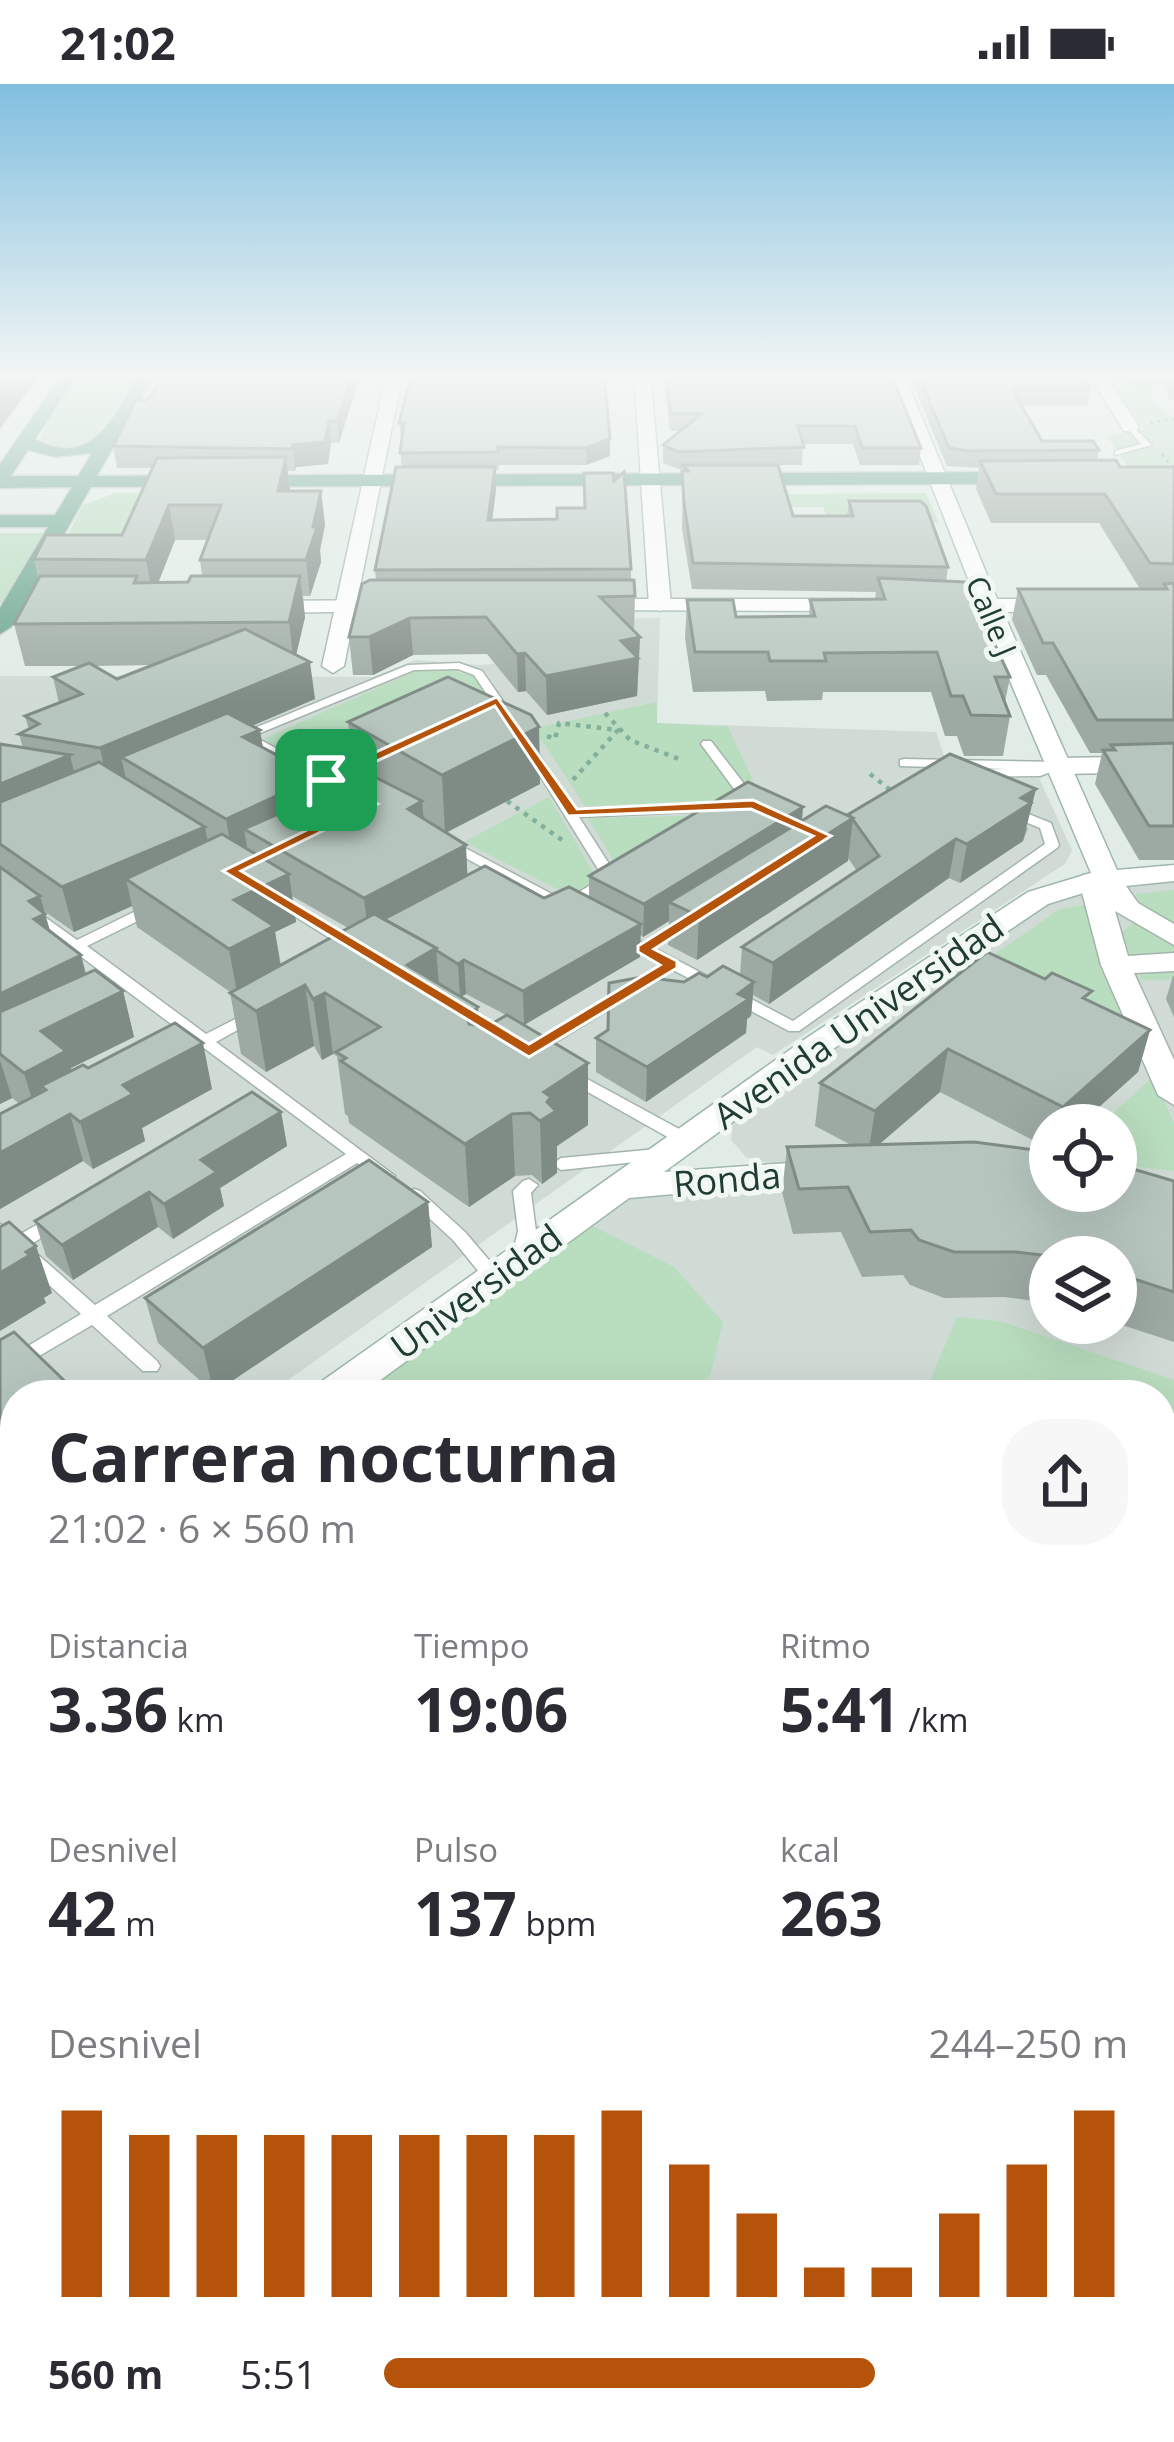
<!DOCTYPE html>
<html lang="es">
<meta charset="utf-8">
<style>
:root{--surface:#fff;--page:#f7f7f7;--text:#2b2b33;--muted:#7c7c81;--accent:#b45309}
body{margin:0;font-family:"Open Sans",sans-serif;background:var(--page);color:var(--text);height:100vh;display:flex;flex-direction:column;font-size:45px;white-space:nowrap}
*{box-sizing:border-box;margin:0}
p{font-size:39px;color:var(--muted)}
.icon{flex:none;width:66px;height:66px;fill:none;stroke:currentColor;stroke-width:2;stroke-linecap:round;stroke-linejoin:round}
.map{position:relative;flex:1;overflow:hidden}
.details{position:absolute;left:0px;top:1296px;width:1176px;height:1062px;display:flex;flex-direction:column;background:var(--surface);border-radius:48px 48px 0 0;box-shadow:0 12px 48px #0002}
.details>*{flex:none}
.controls{position:absolute;left:1029px;top:1020px;display:grid;gap:24px}
.controls a{display:grid;place-items:center;width:108px;height:108px;border-radius:50%;background:var(--surface);box-shadow:0 12px 48px #0002;font-size:60px}
.pin{position:absolute;display:grid;place-items:center;width:102px;height:102px;color:#fff;margin:-51px;border-radius:24px;box-shadow:0 6px 18px #0006}
.round{display:grid;place-items:center;flex:none;width:126px;height:126px;border-radius:48px;background:var(--page)}
.summary{display:flex;align-items:center;justify-content:space-between;height:204px;padding:0 48px}
h1{font-size:66px;font-weight:700;line-height:90px}
.metrics{display:grid;grid-template-columns:repeat(3,1fr);gap:18px;height:204px;padding:12px 48px}
.metrics div{display:grid;align-content:center}
.metrics b{font-size:60px;font-weight:700}
.metrics small{font-size:33px;font-weight:400}
.metrics p{font-size:33px}
.chart{height:336px;padding:24px 48px}
.chart p{display:flex;justify-content:space-between}
.chart svg{width:100%;height:216px;margin-top:12px;stroke:var(--accent);stroke-width:6}
ul{padding:0 48px;list-style:none;font-size:39px}
li{display:grid;grid-template-columns:192px 144px 1fr;align-items:center;height:90px}
li i{height:30px;border-radius:15px;background:var(--accent)}
.status{display:flex;justify-content:space-between;align-items:center;height:84px;padding:0 60px;background:var(--surface);direction:ltr}
.status svg{height:33px;fill:currentColor}
.map>svg:first-child{display:block}
.built{fill:#cfdbd4;fill-rule:evenodd}
.green{fill:#b9ddbf}
.lines{fill:none;stroke-linecap:round;stroke-linejoin:round}
.lane-casing{stroke:#a4b4ac;stroke-width:3}
.street-casing{stroke:#a4b4ac;stroke-width:3}
.secondary-casing{stroke:#9fb7ac;stroke-width:3}
.primary-casing{stroke:#c1c8c6;stroke-width:3}
.path-far1{stroke:#81b09c;stroke-width:3;stroke-dasharray:3 4.5;stroke-linecap:butt}
.path{stroke:#81b09c;stroke-width:4.5;stroke-dasharray:4.5 6;stroke-linecap:butt}
.lane{fill:#fff;fill-rule:evenodd}
.street{fill:#fff;fill-rule:evenodd}
.secondary{fill:#fff;fill-rule:evenodd}
.primary{fill:#65a28b;fill-rule:evenodd}
.wall{fill:#9daaa3;fill-rule:evenodd}
.shaded-wall{fill:#7f8b85}
.building{fill:#b6c6be;stroke:#7f8b85;stroke-width:3}
.route{fill:#b45309;stroke:#fff;stroke-width:3;fill-rule:evenodd}
.labels{text-anchor:middle;dominant-baseline:central;stroke-width:10;stroke-linejoin:round;paint-order:stroke}
.far-street-label{font-size:30px;fill:#213c32;stroke:#f1f8f4}
.street-label{font-size:36px;fill:#213c32;stroke:#f1f8f4}
</style>
<div class="status"><b>21:02</b><svg viewBox="0 0 49 12"><path d="M0 12V9h3v3zM5 12V6h3v6zM10 12V3h3v9zM15 12V0h3v12zM26 1h20v11H26zM47 4h2v5h-2z"/></svg></div>
<div class="map">
<svg width="1174" height="2358" viewBox="0 0 1174 2358">
<rect width="100%" height="100%" fill="#e1ece6"/>
<g class="built">
<polygon points="660,534 657,639 936,648 952,695 1039,694 1072,766 1065,780 773,971 757,963 267,1311 15,1311 15,1478 0,1487 0,592 373,593 416,576 480,581 565,571 566,536"/>
<polygon points="1174,797 1174,1097 1116,1086 1116,1041 1050,1041 1050,1074 771,1080 746,1073 731,1056 733,1037 1048,816 1113,803"/>
<path d="M885 1083 1050 1107 1174 1111V2358H0V1580L15 1569V2343H1161V1311H359L620 1104ZM1050 1173H1116V1239H1050Z"/>
</g>
<g class="green">
<polygon points="80,288 141,288 101,355 60,364 39,359 50,333"/>
<polygon points="1103,288 1174,288 1152,310 1156,321 1174,334 1174,386 1130,386 1107,352 1144,345"/>
<polygon points="116,409 160,409 130,480 53,480 83,421"/>
<polygon points="926,409 939,439 829,440 823,423 791,423 788,410"/>
<polygon points="0,449 44,449 6,519 0,519"/>
<polygon points="436,583 481,594 487,607 484,613 321,686 263,655 420,585"/>
<polygon points="657,618 657,639 728,643 763,718 585,722 534,644"/>
<polygon points="549,713 597,795 571,812 464,758"/>
<polygon points="738,731 628,801 588,734"/>
<polygon points="1174,806 1174,896 1141,896 1121,849 1141,833 1136,810"/>
<polygon points="1084,821 1127,950 972,886 1060,825"/>
<polygon points="1153,993 1174,1039 1174,1087 1116,1080 1116,1041 1100,1041"/>
<polygon points="577,1134 674,1183 723,1238 710,1292 680,1311 332,1311"/>
<polygon points="957,1233 1000,1237 1174,1296 1174,1655 1161,1649 1161,1311 924,1311"/>
</g>
<g class="lines">
<defs>
<g id="lane">
<polygon points="1130,340 1152,361 1115,371 1115,367 1141,360 1126,343"/>
<polygon points="459,579 482,587 514,633 512,636 504,636 474,591 458,585 414,586 253,652 362,710 362,716 352,716 233,653 408,581"/>
<polygon points="703,657 711,657 758,718 758,724 748,724 701,660"/>
<polygon points="523,658 531,658 574,725 730,718 736,722 730,726 579,733 618,794 571,826 561,826 438,759 440,756 450,756 565,817 603,793 521,661"/>
<polygon points="904,675 1060,678 1066,682 1040,692 973,693 967,689 969,686 1006,685 900,682 900,676"/>
<polygon points="1011,723 1051,739 1059,761 1057,764 799,947 789,947 673,886 538,969 526,969 524,966 662,880 615,855 615,849 625,849 643,859 685,835 692,839 690,842 654,864 793,937 1045,760 1040,744 1006,730 1006,724"/>
<polygon points="0,801 77,856 148,821 158,821 158,827 87,862 206,950 251,927 261,927 261,933 216,958 395,1092 392,1096 380,1096 357,1079 107,1232 157,1277 160,1282 157,1287 143,1287 92,1241 0,1295 0,1279 81,1230 15,1170 0,1176 0,1162 4,1160 0,1156 0,1140 17,1152 54,1131 66,1131 69,1135 66,1139 28,1162 95,1221 346,1070 204,964 190,965 188,962 194,957 0,812"/>
<polygon points="274,809 279,810 359,862 352,866 347,865 269,816 269,810"/>
<polygon points="567,984 692,1052 694,1056 692,1060 680,1060 561,993 559,989"/>
<polygon points="657,1065 665,1071 663,1075 561,1086 553,1080 561,1074"/>
<polygon points="529,1095 538,1101 531,1109 536,1147 529,1175 520,1181 511,1175 518,1147 513,1107 523,1097"/>
<polygon points="414,1105 420,1107 465,1148 500,1189 503,1194 500,1199 488,1199 453,1156 408,1115 405,1111"/>
</g>
<g id="street">
<polygon points="387,288 403,288 344,582 333,589 322,582"/>
<polygon points="634,288 650,288 671,521 660,527 649,521"/>
<polygon points="1087,288 1103,288 1139,343 1136,347 1124,347"/>
<polygon points="1174,672 1174,688 1060,690 1047,682 1060,674"/>
<polygon points="1107,787 1117,789 1138,819 1174,840 1174,861 1115,827 1128,872 1174,869 1174,887 1134,889 1174,976 1174,1021 1158,1011 1101,881 1079,797 1083,791"/>
</g>
<g id="secondary">
<polygon points="887,288 903,288 997,515 1064,515 1075,521 1064,527 1003,528 1117,786 1174,781 1174,797 1096,805 1048,820 830,967 664,1088 832,1076 844,1079 849,1087 844,1095 629,1114 360,1311 313,1311 318,1300 808,953 1028,808 1091,789 981,528 928,528 917,522 928,516 976,515"/>
<polygon points="586,515 854,515 865,521 854,527 578,526 578,516"/>
<polygon points="404,516 412,517 412,527 256,529 245,523 256,517"/>
<polygon points="15,1514 15,1558 0,1563 0,1520"/>
</g>
<path id="primary" d="M64 288H80L35 355C94 387 116 328 140 288H156L97 392 1022 388 1031 394 1022 400 91 403 11 543 0 550V524L48 443H0V431H55L72 403 0 404V380ZM28 366 55 373 92 369 78 392H11Z"/>
</defs>
<use href="#lane" class="lane-casing"/>
<use href="#street" class="street-casing"/>
<use href="#secondary" class="secondary-casing"/>
<use href="#primary" class="primary-casing"/>
<g class="path-far1">
<polyline points="1150,339 1174,335"/>
<polyline points="1162,370 1174,386"/>
</g>
<g class="path">
<polyline points="605,629 630,656 679,675"/>
<polyline points="547,652 555,655 559,639 618,646 571,698"/>
<polyline points="870,690 893,708"/>
<polyline points="507,717 562,756"/>
</g>
<use href="#lane" class="lane"/>
<use href="#street" class="street"/>
<use href="#secondary" class="secondary"/>
<use href="#primary" class="primary"/>
</g>
<g class="wall">
<path d="M361 288 339 359H331L328 380 296 383 295 387H288L290 407H321L325 441 320 466 321 478 310 512H303L305 533 296 571 315 615 252 642 260 646 263 664 321 711 355 696 348 638 539 643 540 700 446 749 468 791 544 814 589 813V792L803 723 802 737 849 732V730L1028 744 1023 757 960 799 949 794 769 920 753 911 751 932 747 935 746 949 646 1018 596 988V954L684 898 707 893 740 891 742 863 857 787 848 774V777L697 876 668 861 669 837 643 853 640 851V873L524 941 588 1041 557 1062V1089L542 1100 532 1091 515 1092 469 1123 349 1039 348 1032 345 1030 337 972 333 970 322 976 314 962 266 988 241 970 230 908 137 843 132 822 74 848 44 827 50 847 81 871 86 890 123 907 134 953 71 984 72 987 88 984 212 1005 142 1044 145 1057 93 1085 83 1077 0 1125V1030L20 1020 12 1014 0 1020V660L23 664 19 650 29 646 25 632 59 619 53 593 82 582H25L14 540 38 495 34 475 122 451 152 384H117L113 362 147 316ZM175 456H208L200 476 202 492 188 498 158 499ZM152 581 117 595 94 582ZM292 812 348 844 281 881 275 848 296 838ZM466 910 506 931 486 943 479 942 461 913Z"/>
<polygon points="663,288 890,288 921,364 919,381 860,381 853,360 803,360 802,381 778,381 793,432 847,432 849,417 948,483 946,497 1010,593 1005,618 1010,632 1003,672 964,672 957,652 945,652 931,608 823,608 822,616 767,617 765,607 693,608 685,554 687,516 736,533 809,532 810,516 875,515 876,508 692,505 682,445 683,385 678,385 663,379 663,361 680,347 670,347"/>
<polygon points="908,288 1077,288 1090,305 1087,322 1022,322 1042,357 1099,366 1097,377 1120,383 1174,383 1174,776 1139,776 1095,700 1102,669 1090,669 1046,591 1037,591 1012,536 1018,505 1140,505 1099,439 991,439 976,405 979,384 947,382"/>
<polygon points="1121,288 1174,288 1174,317 1169,315 1164,301 1131,301"/>
<polygon points="399,339 610,355 610,372 586,381 499,381 498,386 495,386 496,406 492,436 631,485 631,496 635,512 634,548 640,553 637,612 547,631 526,607 518,608 487,570 413,571 373,591 353,591 349,553 376,496 375,486 401,383 401,356"/>
<polygon points="1173,892 1174,892 1174,933 1166,915"/>
<polygon points="1089,917 1150,946 1138,988 1079,1041 1050,1041 1050,1065 940,1008 878,1061 1174,1097 1174,1258 1116,1239 1116,1173 1050,1173 1050,1219 1004,1213 944,1214 910,1201 903,1191 862,1193 841,1148 793,1150 782,1108 787,1063 853,1062 815,1042 820,999"/>
<polygon points="281,1028 287,1062 220,1104 224,1122 173,1155 158,1143 73,1196 46,1172 35,1137"/>
<polygon points="428,1118 432,1163 214,1309 158,1259 145,1214"/>
<polygon points="1161,2155 1174,2159 1174,2307 1161,2302"/>
</g>
<g class="shaded-wall">
<polygon points="18,288 42,288 0,345 0,311"/>
<polygon points="353,288 361,288 339,359 337,337"/>
<polygon points="329,337 331,359 328,380 296,383 295,387 293,361"/>
<polygon points="610,355 610,372 586,381 586,364"/>
<polygon points="286,373 290,407 278,407"/>
<polygon points="495,383 496,406 489,460 488,436"/>
<polygon points="321,407 325,441 320,466 321,478 310,512 306,476"/>
<polygon points="169,421 175,456 153,512 146,476"/>
<polygon points="300,492 305,533 294,580 289,538"/>
<polygon points="410,534 413,571 373,591 369,553"/>
<polygon points="640,553 637,612 547,631 546,592 621,557"/>
<polygon points="525,569 526,607 518,608 517,570"/>
<polygon points="310,578 315,615 145,687 121,673 126,695 108,702 100,664"/>
<polygon points="539,643 540,700 445,749 442,691"/>
<polygon points="260,646 266,685 243,653"/>
<polygon points="70,671 80,714 0,748 0,700"/>
<polygon points="318,693 323,733 244,745 248,769 233,776 226,735"/>
<polygon points="1036,705 1023,757 960,799 967,760 1021,714"/>
<polygon points="422,717 426,759 408,725"/>
<polygon points="803,723 800,755 669,818 669,837 643,853 644,820"/>
<polygon points="853,734 848,777 697,876 699,832"/>
<polygon points="205,743 213,786 126,795 132,822 74,848 62,803"/>
<polygon points="956,755 949,794 769,920 773,879"/>
<polygon points="466,761 468,804 369,857 364,814"/>
<polygon points="289,790 296,838 275,848 282,891 238,914 229,865 234,816"/>
<polygon points="40,812 58,875 47,880 29,817"/>
<polygon points="641,840 640,873 524,941 523,907"/>
<polygon points="436,864 441,925 407,881"/>
<polygon points="81,871 92,916 0,963 0,910"/>
<polygon points="464,876 466,910 460,913 458,880"/>
<polygon points="754,898 751,932 747,935 746,949 646,1018 647,983"/>
<polygon points="305,901 314,962 266,988 256,927"/>
<polygon points="123,907 134,953 71,984 79,1013 46,1006 41,1002 49,1029 38,1035 24,989 41,947"/>
<polygon points="325,909 333,970 322,976 313,915"/>
<polygon points="478,923 482,984 467,933"/>
<polygon points="1150,946 1138,988 1079,1041 1058,1041 1063,1023"/>
<polygon points="203,959 212,1005 142,1044 145,1057 93,1085 80,1038 123,1001"/>
<polygon points="948,965 940,1008 868,1070 875,1027"/>
<polygon points="0,976 12,1014 0,1020"/>
<polygon points="588,979 588,1041 557,1062 557,1089 542,1100 540,1037 544,1008"/>
<polygon points="281,1028 287,1062 220,1104 224,1122 173,1155 164,1120 201,1076"/>
<polygon points="70,1030 83,1077 0,1125 0,1069"/>
<polygon points="512,1030 515,1092 469,1123 465,1060"/>
<polygon points="149,1108 158,1143 73,1196 62,1161"/>
<polygon points="428,1118 432,1163 214,1309 203,1264"/>
<polygon points="36,1162 52,1209 44,1214 46,1219 0,1247 0,1189"/>
<polygon points="15,1368 15,1423 0,1433 0,1377"/>
<polygon points="15,1956 15,2008 9,2013 0,2000 0,1968"/>
<polygon points="15,2181 15,2231 0,2245 0,2195"/>
</g>
<g class="building">
<polygon points="0,288 18,288 0,311"/>
<polygon points="164,288 353,288 337,337 329,337 325,358 293,361 292,365 113,362 136,316 147,316 156,305"/>
<polygon points="412,288 604,288 610,355 586,364 498,363 498,368 400,369 404,339 399,339"/>
<polygon points="666,288 890,288 921,364 862,364 855,342 798,342 804,363 679,368 663,361 701,330 671,330"/>
<polygon points="917,288 1077,288 1090,305 1012,305 1042,357 1093,357 1099,366 969,367 949,364"/>
<polygon points="286,373 278,407 321,407 313,443 317,443 306,476 200,476 221,421 169,421 146,476 34,475 46,451 122,451 157,374"/>
<polygon points="1116,376 1120,383 1174,383 1174,480 1150,479 1105,410 996,410 980,377"/>
<polygon points="683,381 778,381 793,432 853,432 849,417 920,417 926,422 948,483 693,479 684,419 682,387 688,387"/>
<polygon points="396,383 495,383 488,436 557,435 557,424 585,424 584,389 613,389 614,397 624,388 631,485 375,486"/>
<polygon points="40,492 137,492 134,499 188,498 191,492 300,492 289,538 14,540"/>
<polygon points="878,494 966,498 1010,593 995,593 1010,632 971,631 963,612 951,612 937,568 824,569 826,577 770,577 768,568 695,568 687,516 733,516 736,533 815,532 810,516 885,515"/>
<polygon points="370,496 634,496 635,512 600,513 640,553 621,557 638,574 546,592 525,569 517,570 486,533 410,534 369,553 349,553 362,500"/>
<polygon points="1174,499 1174,636 1097,636 1053,559 1043,559 1018,505 1167,505 1164,500"/>
<polygon points="245,545 310,578 100,664 19,650 39,640 25,632 82,610 53,593 89,579 117,595"/>
<polygon points="448,593 531,631 539,643 442,691 348,638"/>
<polygon points="227,629 260,646 243,653 318,693 226,735 121,673"/>
<polygon points="1174,659 1174,742 1149,742 1103,666 1115,666 1111,661"/>
<polygon points="0,660 70,671 0,700"/>
<polygon points="950,670 1036,705 1021,714 1031,719 967,760 956,755 773,879 742,863 879,772 849,730"/>
<polygon points="99,678 205,743 62,803 0,760 0,718"/>
<polygon points="369,690 422,717 408,725 466,761 364,814 244,745"/>
<polygon points="748,698 803,723 644,820 589,792"/>
<polygon points="826,722 853,734 699,832 669,818"/>
<polygon points="222,750 289,790 234,816 274,842 229,865 126,795"/>
<polygon points="485,782 544,814 569,803 641,840 523,907 464,876 458,880 434,865 436,864 384,835"/>
<polygon points="0,783 40,812 29,817 45,830 34,835 81,871 0,910"/>
<polygon points="374,830 436,864 407,881 478,923 467,933 469,940 486,943 507,931 588,979 544,1008 551,1013 547,1018 556,1027 540,1037 530,1029 512,1030 465,1060 341,977 346,974 336,968 380,943 325,909 313,915 305,901 256,927 230,909"/>
<polygon points="987,868 1045,895 1052,889 1092,907 1083,914 1150,946 1063,1023 948,965 875,1027 820,999"/>
<polygon points="723,882 754,898 738,910 749,915 647,983 596,954 608,946 609,899 642,893 684,898 699,889 707,893"/>
<polygon points="95,886 123,907 41,947 66,967 24,989 0,970 0,928"/>
<polygon points="175,939 203,959 123,1001 133,1010 80,1038 70,1030 0,1069 0,1030 46,1006 41,1002 83,981 88,984"/>
<polygon points="252,1008 281,1028 201,1076 217,1088 164,1120 149,1108 62,1161 35,1137"/>
<polygon points="974,1058 1050,1068 1050,1107 1116,1107 1116,1080 1174,1097 1174,1208 1116,1189 1116,1173 1058,1173 1016,1168 954,1168 919,1156 911,1146 870,1148 848,1103 799,1105 787,1063"/>
<polygon points="369,1076 428,1118 203,1264 145,1214"/>
<polygon points="9,1138 36,1162 26,1168 30,1171 0,1189 0,1143"/>
<polygon points="14,1248 79,1311 15,1311 15,1368 0,1377 0,1256"/>
<polygon points="15,1571 15,1586 7,1577"/>
<polygon points="0,1675 15,1695 15,1956 0,1968 0,1877 5,1873 0,1867"/>
<polygon points="15,2019 15,2181 0,2195 0,2032"/>
<polygon points="1161,2155 1174,2159 1174,2272 1161,2268"/>
<polygon points="72,2343 801,2343 792,2358 680,2358 676,2354 653,2358 0,2358 0,2353"/>
</g>
<linearGradient id="sky" x2="0" y2="1"><stop stop-color="#81bfdf"/><stop offset="0.47" stop-color="#f2f6f4"/><stop offset="1" stop-color="#f2f6f4" stop-opacity="0"/></linearGradient>
<rect width="1174" height="618" fill="url(#sky)"/>
<path class="route" d="M497 613 577 725 753 716 831 752 654 865 677 877V884L529 973 223 787 360 720 321 699V693ZM495 622 568 732 751 725 813 752 638 862V868L660 881 529 960 241 787 378 720 336 696Z"/>
<g class="labels">
<g class="far-street-label">
<text transform="translate(992 532) rotate(67)">Calle J</text>
</g>
<g class="street-label">
<text transform="translate(858 937) rotate(-35)">Avenida Universidad</text>
<text transform="translate(727 1095) rotate(-5)">Ronda</text>
<text transform="translate(476 1207) rotate(-36)">Universidad</text>
</g>
</g>
</svg>
<div class="controls">
<a><svg class="icon" aria-label="locate" viewBox="0 0 24 24"><circle cx="12" cy="12" r="6"/><path d="M12 2v4M12 18v4M2 12h4M18 12h4"/></svg></a>
<a><svg class="icon" aria-label="layers" viewBox="0 0 24 24"><path d="M12 4l9 5-9 5-9-5zM3 14l9 5 9-5"/></svg></a>
</div>
<div class="pin" style="left:326px;top:696px;background:#1e9e55"><svg class="icon" aria-label="arrive" viewBox="0 0 24 24"><path d="M6 21V4h12l-3 4 3 4H6"/></svg></div>
<section class="details">
<div class="summary"><div><h1>Carrera nocturna</h1><p>21:02 · 6 × 560 m</p></div><a class="round"><svg class="icon" aria-label="share" viewBox="0 0 24 24"><path d="M12 15V3M7 8l5-5 5 5M5 13v7h14v-7"/></svg></a></div>
<div class="metrics">
<div><p>Distancia</p><b>3.36<small> km</small></b></div>
<div><p>Tiempo</p><b>19:06</b></div>
<div><p>Ritmo</p><b>5:41<small> /km</small></b></div>
</div>
<div class="metrics">
<div><p>Desnivel</p><b>42<small> m</small></b></div>
<div><p>Pulso</p><b>137<small> bpm</small></b></div>
<div><p>kcal</p><b>263</b></div>
</div>
<div class="chart"><p><span>Desnivel</span>244–250 m</p>
<svg viewBox="0 0 160 44" preserveAspectRatio="none"><path d="M5 44V6M15 44V11M25 44V11M35 44V11M45 44V11M55 44V11M65 44V11M75 44V11M85 44V6M95 44V17M105 44V27M115 44V38M125 44V38M135 44V27M145 44V17M155 44V6"/></svg>
</div>
<ul>
<li><b>560 m</b>5:51<i style="width:66%"></i></li>
</ul>
</section>
</div>
